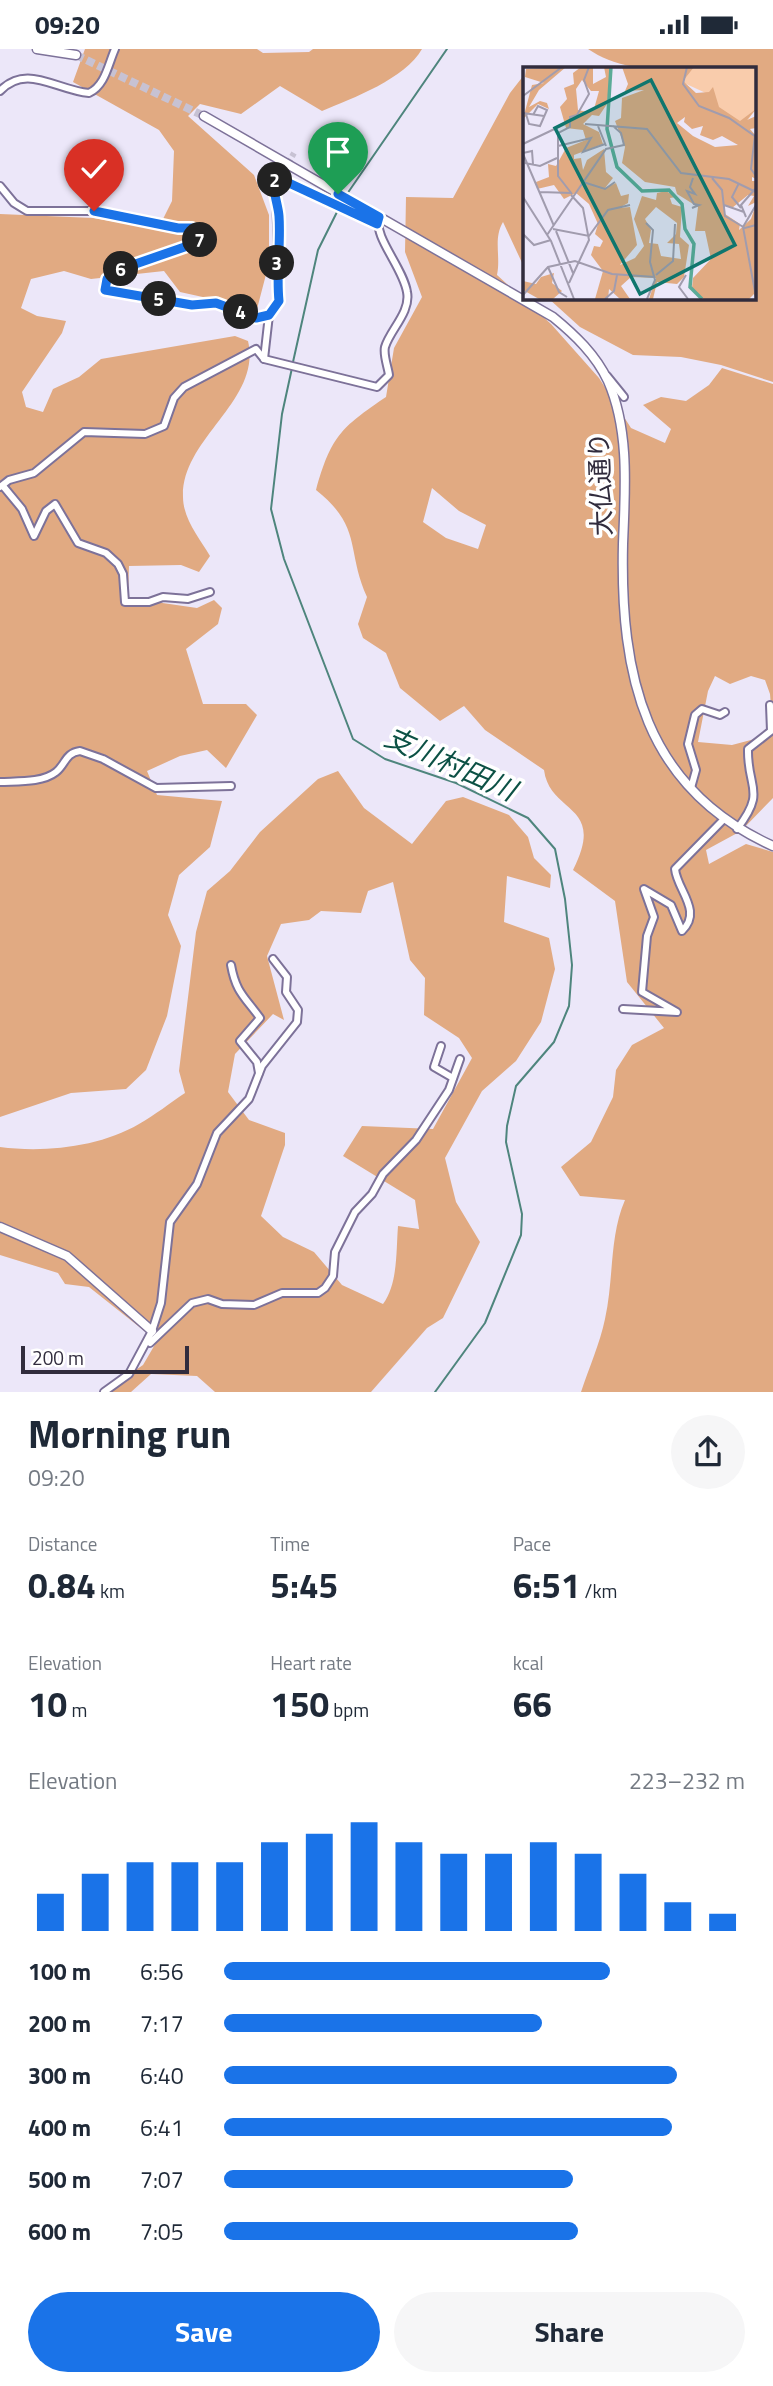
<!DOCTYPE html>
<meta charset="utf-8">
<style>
:root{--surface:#fff;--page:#f6f6f7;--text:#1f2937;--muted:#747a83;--accent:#1a73e8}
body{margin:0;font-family:"Titillium Web","Noto Sans JP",sans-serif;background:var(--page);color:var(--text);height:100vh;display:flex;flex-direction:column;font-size:26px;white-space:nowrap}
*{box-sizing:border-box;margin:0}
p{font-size:23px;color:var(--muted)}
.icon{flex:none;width:38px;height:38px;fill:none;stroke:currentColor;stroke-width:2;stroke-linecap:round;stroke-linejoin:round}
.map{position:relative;height:1343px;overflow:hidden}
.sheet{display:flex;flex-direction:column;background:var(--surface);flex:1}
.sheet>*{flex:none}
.scale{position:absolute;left:21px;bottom:18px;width:168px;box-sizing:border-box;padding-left:7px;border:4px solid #312c3d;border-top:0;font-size:19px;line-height:24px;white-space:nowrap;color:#312c3d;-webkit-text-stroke:5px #fff;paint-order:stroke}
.pin{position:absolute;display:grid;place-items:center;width:60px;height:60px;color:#fff;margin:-72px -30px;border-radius:50% 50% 50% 0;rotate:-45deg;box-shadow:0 0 7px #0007}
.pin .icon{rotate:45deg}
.km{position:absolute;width:35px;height:35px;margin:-18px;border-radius:50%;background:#222;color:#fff;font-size:19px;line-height:35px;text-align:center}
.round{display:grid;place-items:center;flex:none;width:74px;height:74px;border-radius:37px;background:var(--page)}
.overview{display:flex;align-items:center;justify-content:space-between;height:119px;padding:0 28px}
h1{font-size:38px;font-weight:700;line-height:52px}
.figures{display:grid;grid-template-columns:repeat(3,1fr);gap:10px;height:119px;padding:7px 28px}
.figures div{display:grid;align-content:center}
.figures b{font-size:35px;font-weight:700}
.figures small{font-size:19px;font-weight:400}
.figures p{font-size:19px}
.chart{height:196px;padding:14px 28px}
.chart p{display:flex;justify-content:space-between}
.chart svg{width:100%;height:126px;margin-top:7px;stroke:var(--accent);stroke-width:6}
.primary-button{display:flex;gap:14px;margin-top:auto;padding:14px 28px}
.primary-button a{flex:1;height:80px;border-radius:42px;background:var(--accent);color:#fff;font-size:28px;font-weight:700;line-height:80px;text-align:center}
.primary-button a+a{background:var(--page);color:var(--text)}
ul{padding:0 28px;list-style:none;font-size:23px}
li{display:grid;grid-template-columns:112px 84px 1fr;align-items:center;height:52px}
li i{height:18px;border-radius:9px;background:var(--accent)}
.status{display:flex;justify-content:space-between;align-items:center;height:49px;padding:0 35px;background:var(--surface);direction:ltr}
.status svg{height:19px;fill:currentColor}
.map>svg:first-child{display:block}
.forest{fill:#e1aa82;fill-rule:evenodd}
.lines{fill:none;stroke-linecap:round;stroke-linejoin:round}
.stream{stroke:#4e857d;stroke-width:2}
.minor-tunnel{stroke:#c7c2d3;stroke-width:6;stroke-dasharray:6 3;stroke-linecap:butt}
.tertiary-tunnel{stroke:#c7c2d3;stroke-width:8;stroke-dasharray:8 4;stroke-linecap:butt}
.minor-casing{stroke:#7d7299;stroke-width:10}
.tertiary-casing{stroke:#7d7299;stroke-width:11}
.minor{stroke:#fff;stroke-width:6}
.tertiary{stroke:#fff;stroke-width:8}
.route-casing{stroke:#fff;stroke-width:14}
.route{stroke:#1a73e8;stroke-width:9}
.labels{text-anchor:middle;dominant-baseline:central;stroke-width:7;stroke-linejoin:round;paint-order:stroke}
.street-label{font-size:26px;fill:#312c3d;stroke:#fff}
.water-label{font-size:28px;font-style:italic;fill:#0c5145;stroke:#fff}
.inset-river{fill:none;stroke:#5bab98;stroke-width:3.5}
.inset-road{fill:none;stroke:#a19cae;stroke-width:2}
.view{fill:#0f766e;fill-opacity:0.15;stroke:#0f766e;stroke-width:3.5}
.inset-edge{fill:none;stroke:#312c3d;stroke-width:3.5}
</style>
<div class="status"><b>09:20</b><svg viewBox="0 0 49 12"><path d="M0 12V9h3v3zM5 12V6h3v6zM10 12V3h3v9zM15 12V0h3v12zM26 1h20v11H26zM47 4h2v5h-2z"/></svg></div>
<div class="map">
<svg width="773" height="1343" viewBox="0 0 773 1343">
<rect width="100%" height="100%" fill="#ece7f9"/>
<g class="forest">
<path d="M85 0H257L263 4 309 3 313 0H422C405 30 353 49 322 62L280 37 241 65 200 55 188 67 254 126 269 166V214L257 260 180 243 164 222 91 230 64 222 31 230 21 259 37 267 66 272 62 284 22 343 26 358 43 363 53 340 79 328 101 310 235 287 248 292C262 352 181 389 183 448 183 470 200 490 210 507L199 523 181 516 129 517 128 549 197 559 214 551 222 559 218 575 186 600 203 655H246L257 666 226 719 207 701 180 707 147 722 157 746 222 752 210 798 179 826 168 866 181 897 167 967 146 1021 126 1040 71 1044 0 1068V165L93 169 158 180 172 152 174 102 159 81 73 33Z"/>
<path d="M588 0H773V333L721 316 681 308 633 306 580 278 548 249 754 248V19C702 19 633 31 588 0Z"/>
<path d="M524 26V218L503 173C493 190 501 207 497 226L551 275 599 329 631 379 665 394 671 380 643 356 661 348 686 352 709 336 722 319 773 335V682L770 645 765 631 751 627 730 635 715 627 708 642 698 693 732 696 773 685V749L741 782 706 801 709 815 746 795 773 803V1343H581C589 1319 600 1294 605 1270 614 1230 609 1188 625 1151L580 1147 561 1118 591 1093 613 1048 616 1021 632 996 664 979 627 933 615 852 573 821C607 754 550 766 544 721L485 681 464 657 440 672 400 639 386 604 363 589 358 575 367 548C346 502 363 478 316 441 331 388 340 379 386 348L394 299 422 248 405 203 406 148 453 149 510 44ZM432 439 459 462 486 476 478 500 446 489 423 473Z"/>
<path d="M338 722 364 759 412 795 446 752 463 748 509 766 528 788 534 809 551 826 550 839 507 827 504 873 549 889 555 920 541 973 516 1012 482 1042 445 1109 456 1153 480 1193 443 1269 427 1279 371 1343H215L197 1327 151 1325 131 1343H103L143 1316 157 1292 89 1238 65 1235 58 1224 0 1206V1098C44 1104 100 1098 139 1075 155 1066 170 1054 185 1044L179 1022 196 883 207 842 230 822 260 783 318 730ZM393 833 410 911 425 929 424 966 459 989 472 1009 433 1080 362 1077 343 1107 415 1151 419 1180 398 1177C396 1202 398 1235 383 1255L342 1236 314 1203 283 1188 261 1167 285 1096V1084L249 1071 228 1043 235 1005 273 965 284 971 267 907 281 875 309 871 321 862 361 864 368 842Z"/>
</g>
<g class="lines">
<g class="stream">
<polyline points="347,145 447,0"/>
<polyline points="293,313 318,201 344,149"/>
<polyline points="292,319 282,365 271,460 284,510 353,690 385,710 456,734 528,769 555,800 565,850 572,916 569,957 554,993 516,1037 507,1077 506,1093 522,1165 521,1186 485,1274 435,1343"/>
</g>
<polyline class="minor-tunnel" points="283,123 294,104"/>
<polyline class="tertiary-tunnel" points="76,6 204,67"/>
<defs>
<g id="minor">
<path d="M0 42C26 14 56 41 89 44 105 37 108 16 115 0"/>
<polyline points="276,128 377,175"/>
<polyline points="0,137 14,154 27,162 94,162 178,179 192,179 199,183 199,193 121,220 107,230 105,241 192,255 216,254 256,269 269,266"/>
<path d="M264 310 269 266 279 252C275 212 280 173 274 133L283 123"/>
<polyline points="607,327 624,348"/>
<polyline points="3,437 22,460 34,487 46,462 55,455 78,494 106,504 118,515 123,525 125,553 149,553 163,548 188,550 210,543"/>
<path d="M0 438 9 431 34 424 84 383 145 385 164 377 174 349 184 338 256 300 264 310 377 338 389 326C388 318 383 306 385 298 390 281 411 263 407 243 403 218 373 188 379 168"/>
<path d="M0 733C17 732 42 734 56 723 66 715 65 704 80 702L103 710 156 739 231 737"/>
<polyline points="691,739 696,721 688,695 695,666 702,660 720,666 725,663"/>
<path d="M737 780C767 741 747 740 748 700L771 682 770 656"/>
<path d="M231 916C236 944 245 948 260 969L240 992 257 1013 259 1024"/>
<path d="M623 960 677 963 642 943 647 887 654 868 644 840 671 856 682 882C703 862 677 841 675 820L724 770"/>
<polyline points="441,997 434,1018 453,1029"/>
<polyline points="150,1294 192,1254 208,1250 222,1255 254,1256 282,1244 318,1244 325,1239 333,1227 335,1203 355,1163 372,1145 383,1125 416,1091 449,1041 460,1010"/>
<polyline points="104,1343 129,1325 152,1282 161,1254 170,1173 197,1135 217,1084 249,1050 262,1017 297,973 298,961 286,943 287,928 273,910"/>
</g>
<g id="tertiary">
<polyline points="37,0 76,6"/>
<path d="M204 67 553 268C575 286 596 306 608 332 630 382 625 442 623 495 620 626 644 739 773 797"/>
<polyline points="0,1178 67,1207 152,1282"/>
</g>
</defs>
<use href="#minor" class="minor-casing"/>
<use href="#tertiary" class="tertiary-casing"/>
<use href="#minor" class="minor"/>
<use href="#tertiary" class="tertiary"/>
</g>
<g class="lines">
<defs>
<path id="route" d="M94 162 178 179H192L199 183V193L121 220 107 230 105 241 192 256 216 254 256 269 269 266 279 252C276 223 281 195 279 167 278 154 271 140 276 128L377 175 379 168 338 145"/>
</defs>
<use href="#route" class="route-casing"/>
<use href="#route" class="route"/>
</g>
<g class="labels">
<g class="street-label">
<text transform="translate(600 435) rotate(-92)">大仏通り</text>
</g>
<g class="water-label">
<text transform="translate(451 714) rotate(24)">支川村田川</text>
</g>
</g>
<g transform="translate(523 18)">
<rect width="233" height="233" fill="#ece7f9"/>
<path d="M164 0H233V42L221 58 199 49 185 27 161 16Z" fill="#f9ccac"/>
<path d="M43 0 16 23 6 40 17 34 24 36 26 42 15 37 0 52 9 18 21 16 2 10 3 2ZM58 0H70V17L83 10 81 0 88 1 84 37 76 49 69 48 60 57 76 65 80 77 51 88V92L58 91 60 103 64 93 81 82 83 105 90 111 82 121 93 116 98 129 106 127 105 136 96 141 107 140 114 178 97 198 112 191 121 179 111 152 119 129 133 133 134 126 143 124 153 130 147 131 149 137 159 140 157 170 166 178 161 210 154 217 134 215 130 232H126L133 211 108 210 98 219 107 232H97L86 222 85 232H72L80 204 68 188 71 179 77 180 80 174 72 167 75 157 66 137 53 126 41 132 31 118 14 122 13 115 26 110 25 97 33 99 43 81 63 73 60 63 43 61 37 40 44 32 41 21 51 17 50 6ZM59 13 68 24H76L71 42 65 45 55 43 53 22ZM133 140 154 156 153 167 144 176 156 177 158 192 138 189 135 177 126 176 128 163 122 152ZM99 0H171L160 14 173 26 186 25 190 20 196 40 217 54 233 42 224 53 233 49V61L227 62 233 69V112L229 110V114H233V135L225 139 231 129 225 128 209 141 202 138V147L217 157 216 163 228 152 233 137V232L231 227 226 232H180L169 221 170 211 188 192 182 164H172L175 140 154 127 152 120 122 115 99 96 102 80 92 54 98 51 99 31 121 23 102 24 105 17ZM162 50 161 55 169 62 180 59 177 68 190 73 199 69 215 78 192 80 170 69 154 56ZM31 206 29 216 39 224 30 232H16L0 223V214L13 217 18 210Z" fill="#e1aa82" fill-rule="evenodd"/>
<path class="inset-river" d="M88 0 84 62 94 100 119 124 146 123 159 137 162 162 171 177 167 220 179 232"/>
<path class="inset-road" d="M164 0 160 17 176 39 206 51 233 70M0 29 39 0M0 46 21 49M3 47 6 57 17 59 24 43 15 39 10 48M62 57 124 62 158 106 206 112 233 125M75 59 83 79M232 68 228 102 233 109M0 77 42 57M35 79 68 71 60 85 82 77M0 86 9 84 10 97M0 87 31 159M2 96 17 99 34 91M189 111 199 123 202 149 222 161 233 158M60 115 82 122 92 115M216 116 209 130 218 141M17 125 48 126M49 127 35 109V66L47 60V50L54 48 66 27 61 13 66 0M0 130 28 174 51 232M201 138 221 145M233 138 220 160 233 230M169 141 176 138 171 137 164 124 172 127 167 120 170 111M223 150 218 138 232 122M123 156 130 163 127 195 132 213 124 232M30 162 66 169 85 143 107 138M33 164 50 206M0 167 11 178 28 173M24 168 83 82 101 78 98 66 90 59M25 200 36 225 44 230M133 208 150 194 152 157M163 208 156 220 165 232M46 216 66 173 60 141 48 128M0 228 25 200 52 194 89 207 132 210M82 232 91 224 94 208"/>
<path class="view" d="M128 13 212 178 117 227 32 61Z"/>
<rect width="233" height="233" class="inset-edge"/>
</g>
</svg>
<div class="scale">200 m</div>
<div class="pin" style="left:338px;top:145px;background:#1e9e55"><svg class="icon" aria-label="arrive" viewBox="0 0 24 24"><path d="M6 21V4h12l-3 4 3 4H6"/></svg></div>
<div class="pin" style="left:94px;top:162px;background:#d93025"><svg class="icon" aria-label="check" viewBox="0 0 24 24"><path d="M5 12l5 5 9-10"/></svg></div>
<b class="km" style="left:275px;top:131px">2</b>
<b class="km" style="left:277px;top:214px">3</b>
<b class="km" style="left:241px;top:263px">4</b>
<b class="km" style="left:159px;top:250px">5</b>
<b class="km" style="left:121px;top:220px">6</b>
<b class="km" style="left:200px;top:191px">7</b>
</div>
<section class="sheet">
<div class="overview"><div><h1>Morning run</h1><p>09:20</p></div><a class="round"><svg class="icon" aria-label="share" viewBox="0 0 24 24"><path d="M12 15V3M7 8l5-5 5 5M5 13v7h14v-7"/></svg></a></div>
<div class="figures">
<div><p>Distance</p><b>0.84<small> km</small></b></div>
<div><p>Time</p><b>5:45</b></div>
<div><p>Pace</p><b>6:51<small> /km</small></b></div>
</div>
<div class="figures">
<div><p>Elevation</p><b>10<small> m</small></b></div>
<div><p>Heart rate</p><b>150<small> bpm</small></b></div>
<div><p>kcal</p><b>66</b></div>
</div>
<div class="chart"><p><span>Elevation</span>223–232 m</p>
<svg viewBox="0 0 160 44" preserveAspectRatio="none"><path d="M5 44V31M15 44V24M25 44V20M35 44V20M45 44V20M55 44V13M65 44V10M75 44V6M85 44V13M95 44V17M105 44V17M115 44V13M125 44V17M135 44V24M145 44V34M155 44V38"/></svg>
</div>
<ul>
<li><b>100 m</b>6:56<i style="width:74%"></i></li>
<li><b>200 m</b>7:17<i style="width:61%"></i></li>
<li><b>300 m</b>6:40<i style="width:87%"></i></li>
<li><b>400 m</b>6:41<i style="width:86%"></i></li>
<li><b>500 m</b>7:07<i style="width:67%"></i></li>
<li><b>600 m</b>7:05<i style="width:68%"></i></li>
</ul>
<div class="primary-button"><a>Save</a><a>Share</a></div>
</section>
